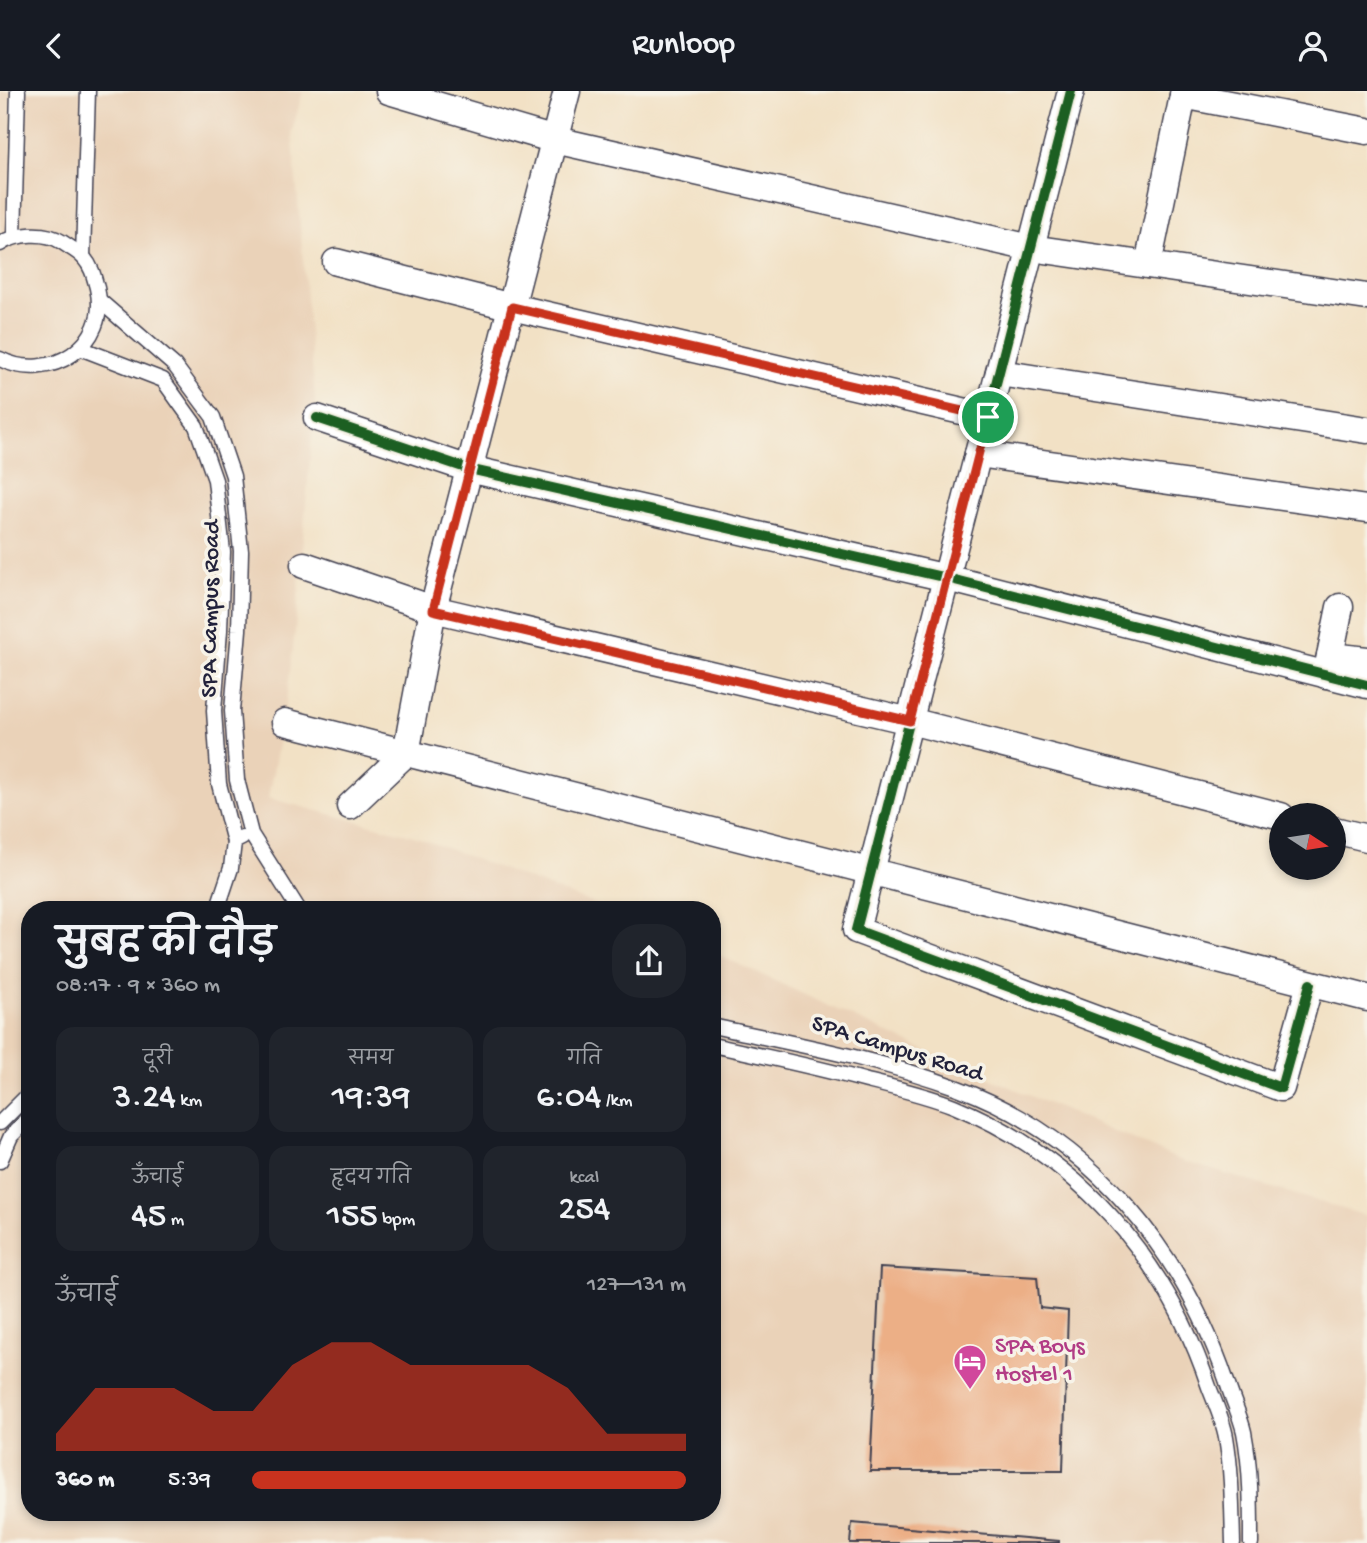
<!DOCTYPE html>
<html lang="hi">
<meta charset="utf-8">
<style>
:root{--surface:#171b24;--page:#20242c;--text:#f1f3f6;--muted:#9ea1a6;--accent:#c8321e}
body{margin:0;font-family:"Gochi Hand","Playpen Sans Deva",sans-serif;background:var(--page);color:var(--text);height:100vh;display:flex;flex-direction:column;font-size:26px;white-space:nowrap}
*{box-sizing:border-box;margin:0}
p{font-size:23px;color:var(--muted)}
.icon{flex:none;width:38px;height:38px;fill:none;stroke:currentColor;stroke-width:2;stroke-linecap:round;stroke-linejoin:round}
.map{position:relative;flex:1;overflow:hidden}
.details{position:absolute;left:21px;top:810px;width:700px;height:620px;display:flex;flex-direction:column;background:var(--surface);border-radius:28px;box-shadow:0 4px 10px #0003}
.details>*{flex:none}
.needle{width:46px;rotate:102deg}
.tools{position:absolute;left:1269px;top:712px;display:grid;gap:14px}
.tools a{display:grid;place-items:center;width:77px;height:77px;border-radius:50%;background:var(--surface);box-shadow:0 4px 10px #0003;font-size:35px}
.pin{position:absolute;display:grid;place-items:center;width:60px;height:60px;color:#fff;margin:-30px;border:4px solid #fff;border-radius:50%;box-shadow:0 2px 7px #0007}
.round{display:grid;place-items:center;flex:none;width:74px;height:74px;border-radius:28px;background:var(--page)}
.overview{display:flex;align-items:center;justify-content:space-between;height:119px;padding:0 35px}
h1{font-size:38px;font-weight:600;line-height:52px}
.metrics{display:grid;grid-template-columns:repeat(3,1fr);gap:10px;height:119px;padding:7px 35px}
.metrics div{display:grid;align-content:center;border-radius:18px;background:var(--page);text-align:center}
.metrics b{font-size:35px;font-weight:600}
.metrics small{font-size:19px;font-weight:400}
.metrics p{font-size:19px}
.chart{height:196px;padding:14px 35px}
.chart p{display:flex;justify-content:space-between}
.chart svg{width:100%;height:126px;margin-top:7px;fill:var(--accent);opacity:.7}
ul{padding:0 35px;list-style:none;font-size:23px}
li{display:grid;grid-template-columns:112px 84px 1fr;align-items:center;height:52px}
li i{height:18px;border-radius:9px;background:var(--accent)}
header{display:flex;justify-content:space-between;align-items:center;height:91px;padding:0 35px;background:var(--surface);font-size:32px;font-weight:600}
.map>svg:first-child{display:block}
.built{fill:#ead2b8}
.building{fill:#ecaf86}
.lines{fill:none;stroke-linecap:round;stroke-linejoin:round}
.lane-casing{stroke:#413f50;stroke-width:17}
.street-casing{stroke:#413f50;stroke-width:29}
.lane{stroke:#fff;stroke-width:14}
.street{stroke:#fff;stroke-width:26}
.cycleway-casing{stroke:#f7f3e8;stroke-width:15}
.cycleway{stroke:#1b5e20;stroke-width:10}
.route-casing{stroke:#fff;stroke-width:14}
.route{stroke:#c8321e;stroke-width:9}
.labels{text-anchor:middle;dominant-baseline:central;stroke-width:7;stroke-linejoin:round;paint-order:stroke}
.street-label{font-size:24px;fill:#22223b;stroke:#f7f3e8}
.hotel-label{font-size:24px;fill:#b23c85;stroke:#f7f3e8;text-anchor:start}
</style>
<header><svg class="icon" aria-label="back" viewBox="0 0 24 24"><path d="M15 5l-7 7 7 7"/></svg>Runloop<svg class="icon" aria-label="person" viewBox="0 0 24 24"><circle cx="12" cy="8" r="4"/><path d="M4 21q1-7 8-7t8 7"/></svg></header>
<div class="map">
<svg width="1367" height="1452" viewBox="0 0 1367 1452">
<rect width="100%" height="100%" fill="#f7f3e8"/>
<filter id="ink" filterUnits="userSpaceOnUse"><feTurbulence type="fractalNoise" baseFrequency=".0143" numOctaves="2"/><feDisplacementMap in="SourceGraphic" scale="14" xChannelSelector="R" yChannelSelector="G"/><feConvolveMatrix kernelMatrix="1 2 1 2 8 2 1 2 1" color-interpolation-filters="sRGB"/></filter>
<filter id="wash" filterUnits="userSpaceOnUse"><feTurbulence type="fractalNoise" baseFrequency=".00686" numOctaves="4" result="noise"/><feDisplacementMap in="SourceGraphic" scale="28" xChannelSelector="R" yChannelSelector="G"/><feGaussianBlur stdDeviation="1.57" result="paint"/><feColorMatrix in="noise" values="0 0 0 0 0 0 0 0 0 0 0 0 0 0 0 0 0 1.4 0 .05"/><feComposite in="paint" operator="in"/></filter>
<g filter="url(#wash)">
<rect width="100%" height="100%" fill="#f2e1c5"/>
<polygon class="built" points="0,0 303,0 292,40 315,309 295,540 286,612 268,707 414,745 610,819 30,819 30,1421 712,1421 712,861 924,959 1182,1070 1367,1125 1367,1452 0,1452"/>
<g id="blocks">
<g class="building">
<polygon points="880,1177 1037,1186 1040,1217 1068,1220 1063,1380 870,1380"/>
<polygon points="852,1432 1059,1450 1059,1452 850,1452"/>
</g>
</g>
</g>
<g filter="url(#ink)">
<use href="#blocks" fill-opacity="0" stroke="#413f50" stroke-width="2"/>
<g class="lines">
<defs>
<g id="lane">
<polyline points="14,146 18,0"/>
<path d="M0 153C17 142 45 140 62 151 69 156 79 161 84 167 92 176 94 186 97 197 111 254 49 293 0 268"/>
<polyline points="83,166 88,0"/>
<polyline points="100,210 175,275 213,326 233,385 241,460 239,539 232,620 237,689 251,743 299,819"/>
<polyline points="80,257 163,289 196,335 215,389 223,461 220,539 214,620 219,693 234,751"/>
<polyline points="217,819 231,777 234,751 242,747"/>
<path d="M712 935C795 953 879 968 958 997 1092 1047 1182 1159 1227 1291 1232 1308 1240 1324 1244 1341 1251 1377 1251 1416 1251 1452"/>
<path d="M712 954C764 965 816 976 867 990 896 997 926 1004 954 1015 1080 1067 1166 1167 1209 1296 1215 1312 1223 1329 1226 1346 1232 1381 1232 1417 1233 1452"/>
<polyline points="0,1032 30,1002"/>
<polyline points="0,1070 11,1045 30,1026"/>
</g>
<g id="street">
<polyline points="389,0 555,49 1031,157 1367,206"/>
<polyline points="1071,0 856,839 1281,997 1310,893"/>
<polyline points="1183,4 1367,40"/>
<polyline points="336,171 512,216 988,326"/>
<polyline points="1148,174 1184,0"/>
<polyline points="999,282 1367,339"/>
<polyline points="317,327 469,378 947,487 1367,594"/>
<polyline points="978,363 1367,418"/>
<polyline points="304,474 433,518 910,630 1281,725"/>
<polyline points="1330,565 1367,569"/>
<polyline points="1326,584 1340,516"/>
<polyline points="285,631 1367,907"/>
<polyline points="350,715 406,662 433,518 567,0"/>
<polyline points="1334,739 1367,747"/>
</g>
</defs>
<use href="#lane" class="lane-casing"/>
<use href="#street" class="street-casing"/>
<use href="#lane" class="lane"/>
<use href="#street" class="street"/>
<defs>
<g id="cycleway">
<polyline points="1071,0 856,839 1281,997 1310,893"/>
<polyline points="317,327 469,378 947,487 1367,594"/>
</g>
</defs>
<use href="#cycleway" class="cycleway-casing"/>
<use href="#cycleway" class="cycleway"/>
</g>
</g>
<g class="lines" filter="url(#ink)">
<defs>
<polygon id="route" points="512,216 988,326 910,630 433,519"/>
</defs>
<use href="#route" class="route-casing"/>
<use href="#route" class="route"/>
</g>
<defs>
<symbol id="hotel-pin" viewBox="-11 -11 22 30"><path d="M0 17L-7.5 6A9.5 9.5 0 1 1 7.5 6Z" fill="#d1479c" stroke="#f7f3e8"/><path d="M-6-4.5h1.5V1H6V5H4.5V3h-9V5H-6ZM-4 0a1.8 1.8 0 1 1 3.6 0ZM.5 0V-2.5h3Q6-2.5 6 0Z" fill="#fff"/></symbol>
</defs>
<g fill-rule="evenodd">
<use href="#hotel-pin" x="951" y="1251" width="38" height="52"/>
</g>
<g class="labels">
<g class="street-label">
<text transform="translate(212 518) rotate(-89)">SPA Campus Road</text>
<text transform="translate(897 959) rotate(17)">SPA Campus Road</text>
</g>
<g class="hotel-label">
<text x="995" y="1256">SPA Boys<tspan x="995" dy="28">Hostel 1</tspan></text>
</g>
</g>
</svg>
<div class="tools">
<a><svg class="needle" viewBox="-14 -14 28 28"><path d="M0-13l5 13h-10z" fill="#e53935"/><path d="M0 13l5-13h-10z" fill="#9ea1a6"/></svg></a>
</div>
<div class="pin" style="left:988px;top:326px;background:#1e9e55"><svg class="icon" aria-label="arrive" viewBox="0 0 24 24"><path d="M6 21V4h12l-3 4 3 4H6"/></svg></div>
<section class="details">
<div class="overview"><div><h1>सुबह की दौड़</h1><p>08:17 · 9 × 360 m</p></div><a class="round"><svg class="icon" aria-label="share" viewBox="0 0 24 24"><path d="M12 15V3M7 8l5-5 5 5M5 13v7h14v-7"/></svg></a></div>
<div class="metrics">
<div><p>दूरी</p><b>3.24<small> km</small></b></div>
<div><p>समय</p><b>19:39</b></div>
<div><p>गति</p><b>6:04<small> /km</small></b></div>
</div>
<div class="metrics">
<div><p>ऊँचाई</p><b>45<small> m</small></b></div>
<div><p>हृदय गति</p><b>155<small> bpm</small></b></div>
<div><p>kcal</p><b>254</b></div>
</div>
<div class="chart"><p><span>ऊँचाई</span>127–131 m</p>
<svg viewBox="0 0 160 44" preserveAspectRatio="none"><path d="M0 44V38L10 22L20 22L30 22L40 30L50 30L60 14L70 6L80 6L90 14L100 14L110 14L120 14L130 22L140 38L150 38L160 38V44z"/></svg>
</div>
<ul>
<li><b>360 m</b>5:39<i style="width:100%"></i></li>
</ul>
</section>
</div>
